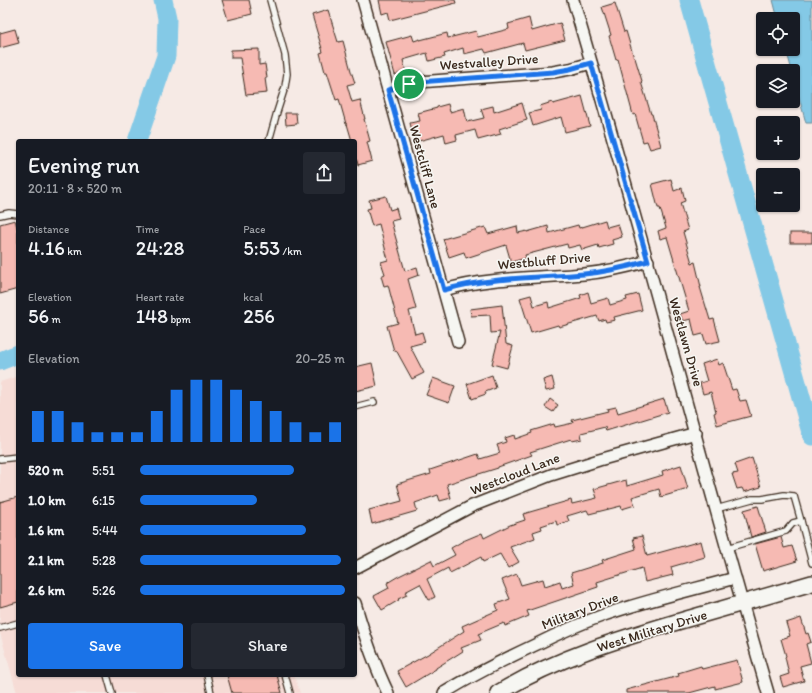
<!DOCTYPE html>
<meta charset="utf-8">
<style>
:root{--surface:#171b24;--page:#242831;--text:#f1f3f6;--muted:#9ea1a6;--accent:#1a73e8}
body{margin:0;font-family:Itim,sans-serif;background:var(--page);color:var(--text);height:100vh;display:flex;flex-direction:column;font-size:15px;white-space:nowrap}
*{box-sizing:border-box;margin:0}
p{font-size:13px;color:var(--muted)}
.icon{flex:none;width:22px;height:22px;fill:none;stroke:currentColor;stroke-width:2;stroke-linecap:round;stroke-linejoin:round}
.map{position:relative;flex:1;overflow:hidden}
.sheet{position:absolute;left:16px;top:139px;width:341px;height:538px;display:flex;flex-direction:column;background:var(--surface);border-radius:4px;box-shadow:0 1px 3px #0004}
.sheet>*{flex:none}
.fabs{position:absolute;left:756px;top:12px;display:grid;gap:8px}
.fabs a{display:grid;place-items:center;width:44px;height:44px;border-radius:4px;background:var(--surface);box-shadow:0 1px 3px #0004;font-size:20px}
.pin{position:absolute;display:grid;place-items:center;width:34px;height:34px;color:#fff;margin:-17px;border:2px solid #fff;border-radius:50%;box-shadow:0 1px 4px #0007}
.round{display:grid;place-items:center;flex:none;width:42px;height:42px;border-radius:4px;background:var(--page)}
.summary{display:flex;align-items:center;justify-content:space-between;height:68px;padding:0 12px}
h1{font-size:22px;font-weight:600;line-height:30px}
.stats{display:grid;grid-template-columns:repeat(3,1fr);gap:6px;height:68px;padding:4px 12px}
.stats div{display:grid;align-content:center}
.stats b{font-size:20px;font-weight:600}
.stats small{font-size:11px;font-weight:400}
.stats p{font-size:11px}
.chart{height:112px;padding:8px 12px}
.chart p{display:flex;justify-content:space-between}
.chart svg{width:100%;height:72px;margin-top:4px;stroke:var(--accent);stroke-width:6}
.cta{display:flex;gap:8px;margin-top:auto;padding:8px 12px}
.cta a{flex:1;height:46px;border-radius:4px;background:var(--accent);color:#fff;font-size:16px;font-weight:600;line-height:46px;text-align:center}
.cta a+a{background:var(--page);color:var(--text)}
ul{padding:0 12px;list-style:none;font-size:13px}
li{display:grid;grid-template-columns:64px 48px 1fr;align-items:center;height:30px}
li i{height:10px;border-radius:5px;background:var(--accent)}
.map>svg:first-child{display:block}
.built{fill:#f6dcd6}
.water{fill:#84c9e6;stroke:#678996}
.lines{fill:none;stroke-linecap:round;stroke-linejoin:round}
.river{stroke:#84c9e6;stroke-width:19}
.building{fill:#f6bab3;stroke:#3b2a1e}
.service-casing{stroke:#3b2a1e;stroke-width:8}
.minor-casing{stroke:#3b2a1e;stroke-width:14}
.secondary-casing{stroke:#3b2a1e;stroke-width:18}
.service{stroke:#f6f6f2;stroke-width:5.5}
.minor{stroke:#f6f6f2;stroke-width:11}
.secondary{stroke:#f6f6f2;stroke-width:15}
.route-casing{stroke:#fff;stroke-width:8}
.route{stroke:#1a73e8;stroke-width:5}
.labels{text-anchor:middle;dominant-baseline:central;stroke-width:3;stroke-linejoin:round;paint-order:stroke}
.street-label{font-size:14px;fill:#3b2a1e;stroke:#f6f6f2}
</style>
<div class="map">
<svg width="812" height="693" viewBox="0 0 812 693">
<rect width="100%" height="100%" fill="#f6eae5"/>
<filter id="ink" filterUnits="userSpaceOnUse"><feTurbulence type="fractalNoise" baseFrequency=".025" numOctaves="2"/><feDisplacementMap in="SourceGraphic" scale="8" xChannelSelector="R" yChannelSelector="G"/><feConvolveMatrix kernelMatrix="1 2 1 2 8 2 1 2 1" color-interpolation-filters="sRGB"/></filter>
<g filter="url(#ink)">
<polygon class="built" points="18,376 18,675 294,675 300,693 17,693 0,633 0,382"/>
<polygon class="water" points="773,0 812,0 812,123 806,123 793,76 793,71 792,71 786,49 793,49 793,19 778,19"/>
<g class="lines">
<g class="river">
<polyline points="689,0 812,436"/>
<polyline points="137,141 166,56 167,18 163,0"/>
<polyline points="0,361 18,354"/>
</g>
</g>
<g class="building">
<polygon points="222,0 249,0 252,14 228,20"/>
<polygon points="379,0 455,0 456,3 390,20 388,12 382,14"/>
<polygon points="615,3 624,32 626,31 634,58 635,58 642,81 641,82 651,114 652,114 661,146 650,149 647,141 643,142 635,114 633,115 618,59 616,60 609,36 611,35 602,7"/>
<polygon points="328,10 338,42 343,41 351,71 355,83 347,85 352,102 360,100 365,119 364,119 370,141 367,142 372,161 358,165 355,153 355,141 352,141 347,124 346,124 339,99 336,100 327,72 325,72 320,53 323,52 312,15"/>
<polygon points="529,18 532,31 560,23 565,40 525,50 523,43 486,53 484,49 464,54 463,48 444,54 445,57 429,61 427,53 403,60 406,72 395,75 386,42 412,35 414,41 420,39 420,40 447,33 448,38 476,31 478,37 509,29 508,24"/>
<polygon points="15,29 19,43 0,48 0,33"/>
<polygon points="259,49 259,65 265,64 267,78 265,78 267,93 246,95 240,58 231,58 231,50"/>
<polygon points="582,96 590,126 565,132 561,117 533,126 529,113 541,110 540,106 552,102 553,104"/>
<polygon points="522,103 527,120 499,129 501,134 478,140 475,130 456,135 457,140 446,143 444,134 415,142 410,123 420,121 418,113 437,108 437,107 448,104 450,112 464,108 467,122 484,118 481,109 493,106 494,112"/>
<polygon points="285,113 296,113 297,124 286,125"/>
<polygon points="671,179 674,191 682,188 685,201 680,203 688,230 683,232 692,263 695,262 701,287 700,287 710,320 714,319 720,341 706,344 703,334 695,336 691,319 683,321 680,314 689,311 667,237 660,239 658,231 666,228 660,208 658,208 652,184"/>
<polygon points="386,196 390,210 396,208 399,219 391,221 405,271 417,267 419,275 408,279 416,309 409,311 415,334 422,332 425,342 410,346 424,373 412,379 396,350 394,351 387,326 398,323 388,285 384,286 381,276 385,274 381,262 388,260 379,224 372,226 367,209 371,208 369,200"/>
<polygon points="15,220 18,231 18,289 0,294 0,224"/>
<polygon points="605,220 607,227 618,224 622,237 612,240 613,244 599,248 598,245 582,250 580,245 568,248 567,244 525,255 526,258 511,262 506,245 466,258 464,252 449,257 443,239 485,227 488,234 517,226 518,233 527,231 527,232 548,226 549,233 578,225 579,228"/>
<rect x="790" y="233" width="22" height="10"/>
<polygon points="588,292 591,303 608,298 610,305 627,300 626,297 638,294 642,310 614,317 615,320 606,322 605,319 599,321 597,316 559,327 558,325 531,333 520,298 531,295 534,306 548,302 549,308 581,298 580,295"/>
<polygon points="502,305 506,344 513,346 507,368 492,364 500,332 491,333 490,315 471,316 470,309"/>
<polygon points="717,359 719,365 723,363 732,390 736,389 740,401 746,400 751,416 717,425 714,413 716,412 711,392 703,394 700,383 707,381 702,364"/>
<polygon points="372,363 377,386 355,391 355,367"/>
<polygon points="492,375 496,388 485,392 486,394 472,399 467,384"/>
<polygon points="552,377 555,389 546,391 543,380"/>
<polygon points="433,378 455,386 449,403 426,395"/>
<polygon points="550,399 558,405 553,412 545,407"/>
<polygon points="664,399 668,412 606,431 605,427 581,433 582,439 572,441 571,439 530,452 532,455 498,467 498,468 447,484 451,498 440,501 438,495 415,503 417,511 372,524 369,510 402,501 397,484 431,474 430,470 478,454 480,459 500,453 497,445 506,442 505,438 514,435 515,439 532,433 531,431 554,424 555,427 573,423 572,420 608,411 607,409 616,407 618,413"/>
<polygon points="752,458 761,487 744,492 742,488 737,489 732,474 738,473 735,464"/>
<polygon points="681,465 688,489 661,497 659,489 632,497 635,505 622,509 621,506 589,514 587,510 567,516 569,521 557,525 556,521 541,526 542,529 533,532 535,538 510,547 519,562 508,568 500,554 483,562 481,557 450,573 448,568 427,579 435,597 429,600 420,584 405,592 407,595 398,599 399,600 382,610 374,596 389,588 387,583 397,577 431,560 434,566 455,555 451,548 463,541 482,533 484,538 510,525 525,520 523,514 571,500 572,504 597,498 594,489 626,480 627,486 663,475 662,471"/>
<polygon points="18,497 18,602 0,607 0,502"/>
<polygon points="758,506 766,532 751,537 744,510"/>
<polygon points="642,536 647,556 701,541 705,557 671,567 673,575 645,582 642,568 597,582 598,587 527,611 529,616 505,626 504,623 478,634 481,640 461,648 463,651 436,668 436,669 406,687 397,671 428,654 464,631 462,626 498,610 496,604 510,599 502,580 517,574 521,585 543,579 545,586 560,581 562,588 574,584 571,573 603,563 602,560 636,549 633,538"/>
<polygon points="781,537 784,548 792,546 797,561 763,571 755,544"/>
<polygon points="801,618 806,634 808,633 811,642 806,644 811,663 800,666 804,681 783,687 780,677 789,674 785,657 786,656 781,639 790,636 786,623"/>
<polygon points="737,660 743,682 715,689 715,686 689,693 626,693 626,690 679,676 678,673 701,666 702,669"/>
<polygon points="227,675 277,675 282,693 232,693"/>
</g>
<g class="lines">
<defs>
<g id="service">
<polyline points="269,141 277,112 285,87 287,74 285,55 270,0"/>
<polyline points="0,215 9,213 18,214"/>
<polyline points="355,407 374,402"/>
<polyline points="0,459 18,457"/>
<polyline points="716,509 752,499 762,499 784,495 794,496 801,521"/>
<polyline points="727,548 786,531 793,523 801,521 812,563"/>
<polyline points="0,628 18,623"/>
<polyline points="107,675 112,693"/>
<polyline points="207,675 211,693"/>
<polyline points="285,675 290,693"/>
</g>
<g id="minor">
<polyline points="363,0 458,342"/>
<path d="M573 0C641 230 701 463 768 693"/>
<polyline points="388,90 409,84 419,82 553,72 570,69 591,63"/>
<path d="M444 290C489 277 537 278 584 274 605 272 627 267 648 261"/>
<polyline points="355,568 472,506 551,475 599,460 696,433"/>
<path d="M355 603C364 634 374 664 388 693"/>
<path d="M444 693C474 674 505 659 537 644 559 633 582 623 604 615 647 600 692 590 735 578"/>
</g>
<path id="secondary" d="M498 693C556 658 622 638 687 619 728 607 770 595 812 583"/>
</defs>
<use href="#service" class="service-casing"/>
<use href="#minor" class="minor-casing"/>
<use href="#secondary" class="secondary-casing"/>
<use href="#service" class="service"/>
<use href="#minor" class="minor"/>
<use href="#secondary" class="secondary"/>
</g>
</g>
<g class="lines" filter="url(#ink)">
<defs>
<path id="route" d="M591 63 648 261C627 267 605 272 584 274 537 278 489 277 444 290L388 90 409 84 419 82 553 72 570 69Z"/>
</defs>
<use href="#route" class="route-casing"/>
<use href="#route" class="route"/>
</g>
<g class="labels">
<g class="street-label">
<text transform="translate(489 62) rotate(-4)">Westvalley Drive</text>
<text transform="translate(425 167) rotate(75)">Westcliff Lane</text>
<text transform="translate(544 261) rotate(-5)">Westbluff Drive</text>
<text transform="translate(686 342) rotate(74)">Westlawn Drive</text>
<text transform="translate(515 474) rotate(-21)">Westcloud Lane</text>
<text transform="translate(580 611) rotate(-21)">Military Drive</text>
<text transform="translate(652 631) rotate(-17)">West Military Drive</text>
</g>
</g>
</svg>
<div class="fabs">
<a><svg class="icon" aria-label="locate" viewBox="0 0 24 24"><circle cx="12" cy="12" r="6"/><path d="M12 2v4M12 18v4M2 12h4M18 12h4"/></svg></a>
<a><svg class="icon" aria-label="layers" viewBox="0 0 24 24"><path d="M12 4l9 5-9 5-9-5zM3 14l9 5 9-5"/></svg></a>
<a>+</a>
<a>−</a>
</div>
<div class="pin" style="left:409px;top:84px;background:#1e9e55"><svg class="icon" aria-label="arrive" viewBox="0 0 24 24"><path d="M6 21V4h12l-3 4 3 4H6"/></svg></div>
<section class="sheet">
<div class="summary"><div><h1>Evening run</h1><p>20:11 · 8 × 520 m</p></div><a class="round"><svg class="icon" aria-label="share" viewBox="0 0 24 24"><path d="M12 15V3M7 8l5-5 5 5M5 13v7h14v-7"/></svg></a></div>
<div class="stats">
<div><p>Distance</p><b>4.16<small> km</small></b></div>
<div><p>Time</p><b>24:28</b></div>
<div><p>Pace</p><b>5:53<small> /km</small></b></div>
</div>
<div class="stats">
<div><p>Elevation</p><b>56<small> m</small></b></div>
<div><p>Heart rate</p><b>148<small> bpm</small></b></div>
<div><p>kcal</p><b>256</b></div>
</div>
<div class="chart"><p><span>Elevation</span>20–25 m</p>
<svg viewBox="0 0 160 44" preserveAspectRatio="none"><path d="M5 44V25M15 44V25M25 44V32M35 44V38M45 44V38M55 44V38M65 44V25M75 44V12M85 44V6M95 44V6M105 44V12M115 44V19M125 44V25M135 44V32M145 44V38M155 44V32"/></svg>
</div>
<ul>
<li><b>520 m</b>5:51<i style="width:75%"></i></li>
<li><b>1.0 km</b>6:15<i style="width:57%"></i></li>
<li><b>1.6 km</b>5:44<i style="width:81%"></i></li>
<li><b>2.1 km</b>5:28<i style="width:98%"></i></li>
<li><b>2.6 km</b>5:26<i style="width:100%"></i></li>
</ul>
<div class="cta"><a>Save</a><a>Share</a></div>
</section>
</div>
